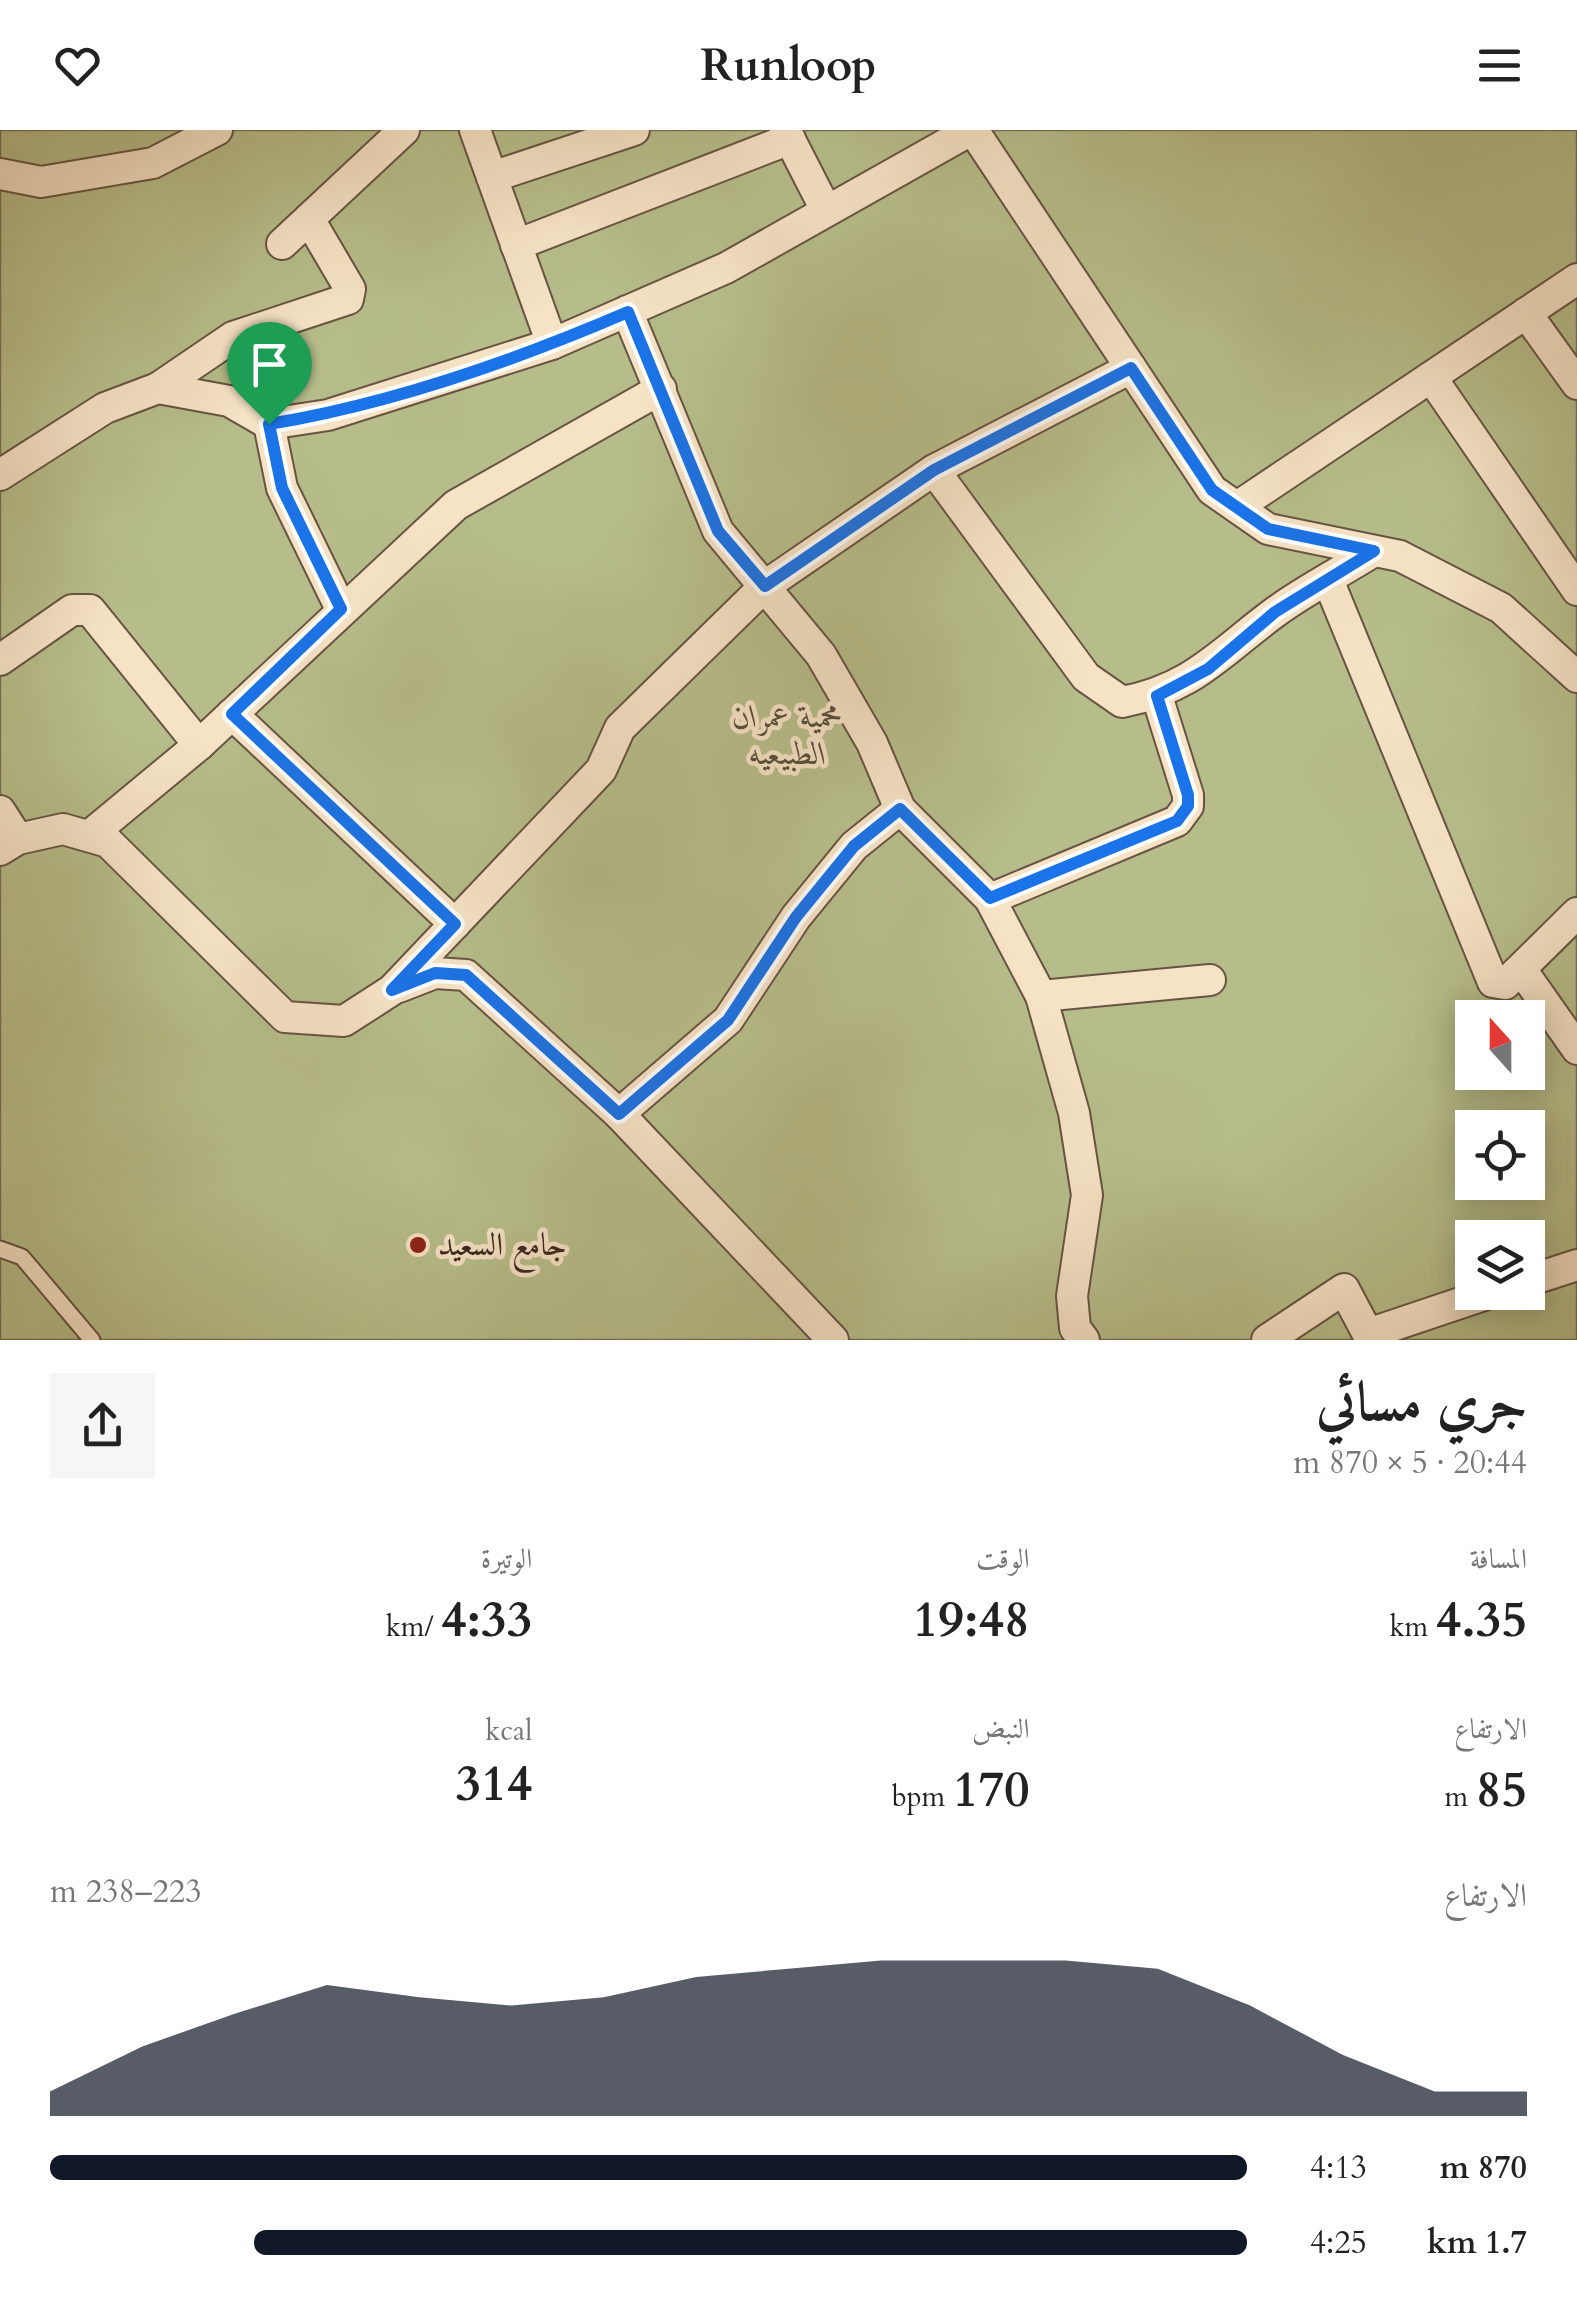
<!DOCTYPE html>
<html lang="ar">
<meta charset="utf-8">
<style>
:root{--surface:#fff;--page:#f6f6f6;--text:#222;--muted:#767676;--accent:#111827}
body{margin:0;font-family:Cardo,Amiri,serif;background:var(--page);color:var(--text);direction:rtl;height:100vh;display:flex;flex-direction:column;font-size:38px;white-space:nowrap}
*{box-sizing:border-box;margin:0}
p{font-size:32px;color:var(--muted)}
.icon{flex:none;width:55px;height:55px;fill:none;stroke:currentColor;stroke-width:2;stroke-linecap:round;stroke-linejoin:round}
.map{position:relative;height:1210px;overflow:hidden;direction:ltr}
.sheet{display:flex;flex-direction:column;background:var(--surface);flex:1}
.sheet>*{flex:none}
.needle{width:65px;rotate:339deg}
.buttons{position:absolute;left:1455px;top:870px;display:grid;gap:20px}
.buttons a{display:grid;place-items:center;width:90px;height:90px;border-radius:0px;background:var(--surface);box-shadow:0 5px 25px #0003;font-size:50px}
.pin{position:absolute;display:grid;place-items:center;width:85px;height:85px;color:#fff;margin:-102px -42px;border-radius:50% 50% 50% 0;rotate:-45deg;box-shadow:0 0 10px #0007}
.pin .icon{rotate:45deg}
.round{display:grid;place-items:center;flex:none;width:105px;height:105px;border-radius:0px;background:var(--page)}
.summary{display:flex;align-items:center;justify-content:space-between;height:170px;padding:0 50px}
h1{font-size:55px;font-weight:700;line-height:75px}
.figures{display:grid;grid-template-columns:repeat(3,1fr);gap:15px;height:170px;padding:10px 50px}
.figures div{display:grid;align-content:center}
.figures b{font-size:50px;font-weight:700}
.figures small{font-size:28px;font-weight:400}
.figures p{font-size:28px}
.chart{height:280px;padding:20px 50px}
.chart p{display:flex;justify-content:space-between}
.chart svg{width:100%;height:180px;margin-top:10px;fill:var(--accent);opacity:.7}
ul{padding:0 50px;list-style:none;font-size:32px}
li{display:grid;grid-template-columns:160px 120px 1fr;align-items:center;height:75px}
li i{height:25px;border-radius:12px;background:var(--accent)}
header{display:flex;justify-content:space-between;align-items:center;height:130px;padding:0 50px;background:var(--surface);font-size:45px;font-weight:700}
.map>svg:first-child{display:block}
.green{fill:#b6bd8a;stroke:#787355;stroke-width:2.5;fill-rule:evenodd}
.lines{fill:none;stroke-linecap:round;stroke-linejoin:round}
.service-casing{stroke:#675442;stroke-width:19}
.minor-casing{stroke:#675442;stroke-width:34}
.service{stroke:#f6e3c6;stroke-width:15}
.minor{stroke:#f6e3c6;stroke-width:30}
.route-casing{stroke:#fff;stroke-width:20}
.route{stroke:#1a73e8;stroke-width:12}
.poi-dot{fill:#8f2418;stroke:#f6e3c6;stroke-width:4}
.labels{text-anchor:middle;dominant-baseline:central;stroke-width:9;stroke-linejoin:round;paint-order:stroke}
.park-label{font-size:32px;font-style:italic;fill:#584e3a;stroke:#f6e3c6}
.poi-label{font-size:32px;fill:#392920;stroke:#f6e3c6;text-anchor:start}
</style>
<header><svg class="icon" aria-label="menu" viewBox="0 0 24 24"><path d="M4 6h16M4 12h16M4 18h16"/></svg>Runloop<svg class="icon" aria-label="heart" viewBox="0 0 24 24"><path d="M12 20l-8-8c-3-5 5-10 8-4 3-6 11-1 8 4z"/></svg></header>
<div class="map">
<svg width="1577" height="1210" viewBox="0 0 1577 1210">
<rect width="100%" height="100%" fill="#f1d4a8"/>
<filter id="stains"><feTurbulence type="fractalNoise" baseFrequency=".002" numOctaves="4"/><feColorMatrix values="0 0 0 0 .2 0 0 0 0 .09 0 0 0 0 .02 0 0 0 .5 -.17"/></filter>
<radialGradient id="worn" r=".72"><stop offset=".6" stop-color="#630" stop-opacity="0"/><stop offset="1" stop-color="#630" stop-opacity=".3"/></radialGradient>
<path class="green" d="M0 0H1577V1210H0ZM1472 888H1528V942H1472ZM1472 998H1528V1052H1472ZM1472 1108H1528V1162H1472Z"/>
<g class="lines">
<defs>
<polyline id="service" points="0,1119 22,1127 92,1210"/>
<g id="minor">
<polyline points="475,0 552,214"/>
<polyline points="785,0 825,78"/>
<polyline points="973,0 1212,360 1268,399 1400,426 1501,478 1577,547"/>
<polyline points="0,44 41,52 153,33 217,0"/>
<polyline points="492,47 634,0"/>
<polyline points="282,114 404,0"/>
<polyline points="516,115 790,9"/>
<polyline points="627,181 718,401 821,525 872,613 900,679 990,769 1041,866 1074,983 1087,1065 1072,1166 1075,1198 1084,1210"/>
<polyline points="1526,183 1577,254"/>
<polyline points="1431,247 1577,460"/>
<polyline points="158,258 233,207 348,169 350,159 309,89"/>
<polyline points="269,294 282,358 341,479"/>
<path d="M934 340 1086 547 1122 572C1192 559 1220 523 1274 483 1305 460 1341 442 1374 421"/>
<polyline points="0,345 105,278 158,258 229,271 269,294 328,285 552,214 726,138 971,0"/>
<polyline points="1237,377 1577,149"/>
<polyline points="1328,450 1493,852 1505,854 1577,783"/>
<polyline points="0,530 72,480 90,480 199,615"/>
<polyline points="232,584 455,794"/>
<polyline points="0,681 18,709"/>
<polyline points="89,706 199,615 456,375 661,259"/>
<polyline points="0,720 18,709 63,699 108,712 285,887 344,891 392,860 601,640 620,598 765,456 934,340 1131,238"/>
<polyline points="990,769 1177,691 1188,676 1188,665 1157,566"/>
<polyline points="1521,839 1577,919"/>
<polyline points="399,857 435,843 466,845 619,984 833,1210"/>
<polyline points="1041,866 1210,850"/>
<polyline points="619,984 728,890 796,787 854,716 900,679"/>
<polyline points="1528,1151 1577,1135"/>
<polyline points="1368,1204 1493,1162"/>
<polyline points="1267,1210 1344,1159 1371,1210"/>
</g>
</defs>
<use href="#service" class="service-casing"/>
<use href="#minor" class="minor-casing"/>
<use href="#service" class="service"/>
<use href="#minor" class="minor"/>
</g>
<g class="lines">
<defs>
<path id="route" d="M628 182 718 401 765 456 934 340 1131 238 1212 360 1268 399 1374 421 1275 482 1208 539 1157 566 1188 665V676L1177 691 990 768 900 679 854 716 796 787 728 890 619 984 466 845 435 843 392 860 455 794 232 584 341 479 282 358 269 294C391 274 514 231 628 182Z"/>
</defs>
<use href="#route" class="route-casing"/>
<use href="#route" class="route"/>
</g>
<circle class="poi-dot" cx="418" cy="1115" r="10"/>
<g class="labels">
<g class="park-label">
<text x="788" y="587">محمية عمران<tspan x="788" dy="37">الطبيعيه</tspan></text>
</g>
<g class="poi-label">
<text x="438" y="1115">جامع السعيد</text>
</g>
</g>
<rect width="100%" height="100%" filter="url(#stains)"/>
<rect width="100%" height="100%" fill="url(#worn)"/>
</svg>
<div class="buttons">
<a><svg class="needle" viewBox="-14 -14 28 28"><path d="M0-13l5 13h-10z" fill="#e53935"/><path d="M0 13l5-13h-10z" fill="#767676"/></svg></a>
<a><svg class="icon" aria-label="locate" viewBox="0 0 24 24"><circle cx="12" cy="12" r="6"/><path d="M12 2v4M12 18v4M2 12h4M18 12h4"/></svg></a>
<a><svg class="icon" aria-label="layers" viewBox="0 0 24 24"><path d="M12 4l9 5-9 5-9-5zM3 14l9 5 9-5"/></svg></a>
</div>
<div class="pin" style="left:269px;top:294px;background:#1e9e55"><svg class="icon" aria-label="arrive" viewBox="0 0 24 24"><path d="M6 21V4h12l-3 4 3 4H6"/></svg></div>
</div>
<section class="sheet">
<div class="summary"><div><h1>جري مسائي</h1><p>20:44 · 5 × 870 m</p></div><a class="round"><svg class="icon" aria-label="share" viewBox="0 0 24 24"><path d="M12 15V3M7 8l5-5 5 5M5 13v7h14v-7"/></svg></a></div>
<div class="figures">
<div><p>المسافة</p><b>4.35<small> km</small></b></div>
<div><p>الوقت</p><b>19:48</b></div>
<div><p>الوتيرة</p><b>4:33<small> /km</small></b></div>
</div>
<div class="figures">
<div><p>الارتفاع</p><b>85<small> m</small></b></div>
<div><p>النبض</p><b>170<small> bpm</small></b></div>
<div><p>kcal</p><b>314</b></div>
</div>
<div class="chart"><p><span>الارتفاع</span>223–238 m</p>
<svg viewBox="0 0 160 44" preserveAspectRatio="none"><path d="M0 44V38L10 27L20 19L30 12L40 15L50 17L60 15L70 10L80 8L90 6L100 6L110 6L120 8L130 17L140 29L150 38L160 38V44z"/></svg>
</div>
<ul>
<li><b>870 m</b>4:13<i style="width:100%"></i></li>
<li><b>1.7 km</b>4:25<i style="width:83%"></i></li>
</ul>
</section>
